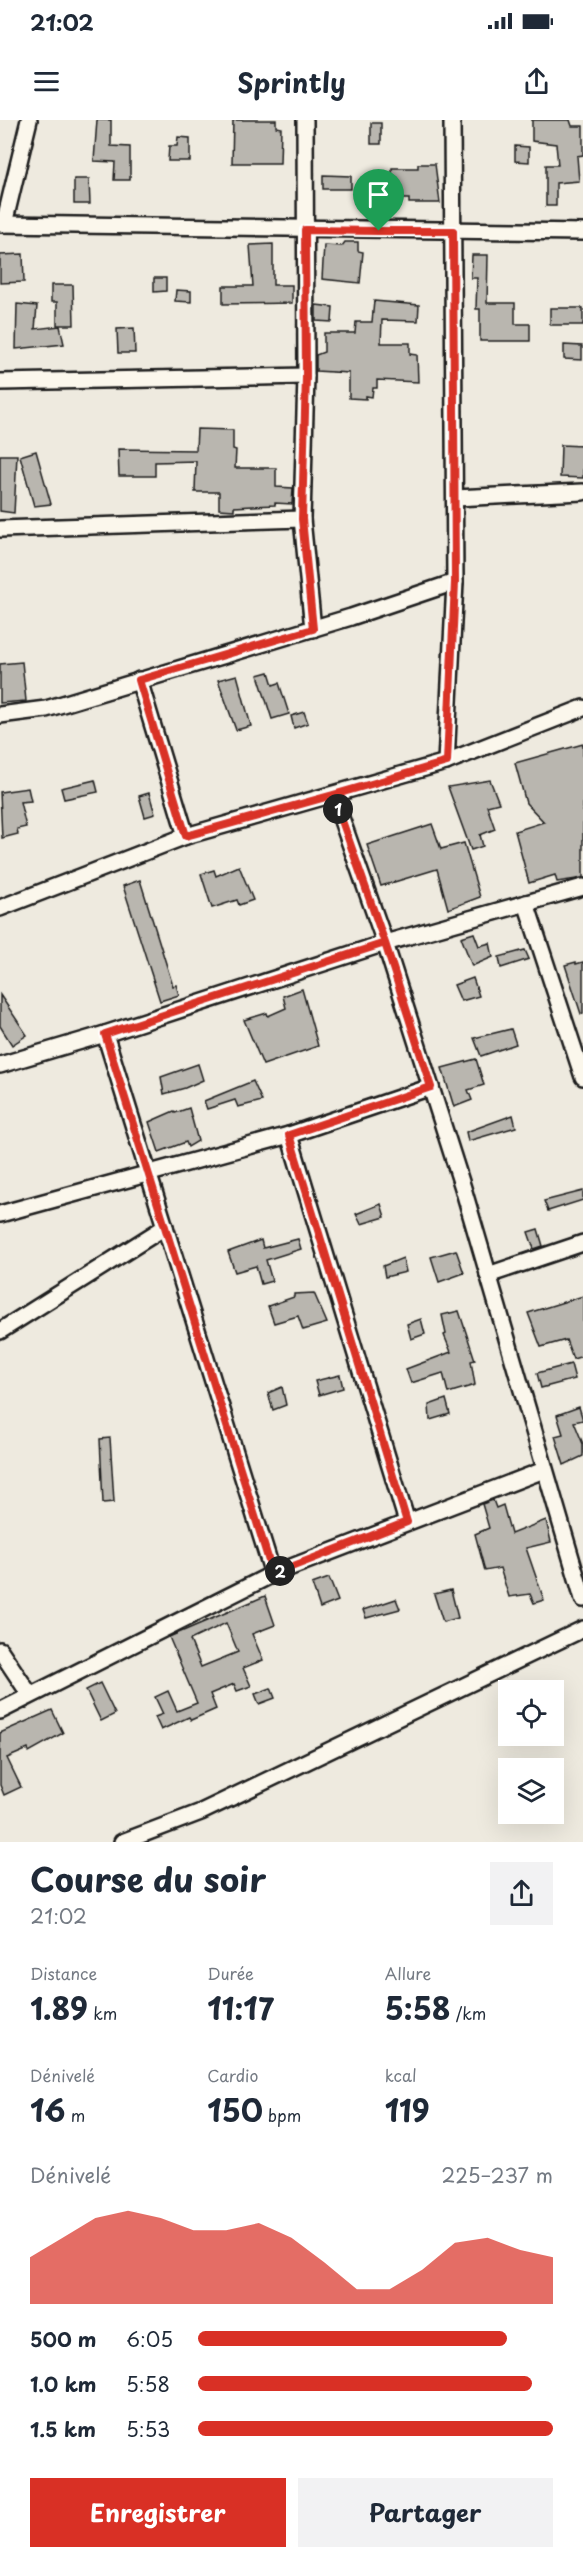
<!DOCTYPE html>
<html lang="fr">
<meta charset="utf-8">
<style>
:root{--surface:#fff;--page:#f2f2f3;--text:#1f2937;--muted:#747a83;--accent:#d93025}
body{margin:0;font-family:"Playpen Sans",sans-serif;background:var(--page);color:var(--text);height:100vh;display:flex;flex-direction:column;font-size:22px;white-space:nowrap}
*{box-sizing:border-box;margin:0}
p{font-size:20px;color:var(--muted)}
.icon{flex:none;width:33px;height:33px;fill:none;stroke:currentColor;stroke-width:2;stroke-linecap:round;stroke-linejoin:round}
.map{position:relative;height:1722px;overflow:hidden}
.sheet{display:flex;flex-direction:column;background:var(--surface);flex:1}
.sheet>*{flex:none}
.buttons{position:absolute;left:498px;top:1560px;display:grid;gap:12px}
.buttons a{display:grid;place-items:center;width:66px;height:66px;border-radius:0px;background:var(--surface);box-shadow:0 6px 24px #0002;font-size:30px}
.pin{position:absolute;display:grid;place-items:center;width:51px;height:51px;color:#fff;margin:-62px -26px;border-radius:50% 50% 50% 0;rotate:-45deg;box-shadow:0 0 6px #0007}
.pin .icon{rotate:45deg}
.km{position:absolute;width:30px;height:30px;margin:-15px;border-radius:50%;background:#222;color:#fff;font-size:16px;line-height:30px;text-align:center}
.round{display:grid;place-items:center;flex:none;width:63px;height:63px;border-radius:0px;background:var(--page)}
.overview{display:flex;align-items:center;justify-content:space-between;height:102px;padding:0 30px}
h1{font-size:33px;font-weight:700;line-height:45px}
.stats{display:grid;grid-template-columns:repeat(3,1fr);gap:9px;height:102px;padding:6px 30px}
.stats div{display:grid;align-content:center}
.stats b{font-size:30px;font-weight:700}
.stats small{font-size:16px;font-weight:400}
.stats p{font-size:16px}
.chart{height:168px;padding:12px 30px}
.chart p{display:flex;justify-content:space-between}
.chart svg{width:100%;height:108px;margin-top:6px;fill:var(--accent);opacity:.7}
.button{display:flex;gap:12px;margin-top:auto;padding:12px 30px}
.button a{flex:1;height:69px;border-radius:0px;background:var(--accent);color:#fff;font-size:24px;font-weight:700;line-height:69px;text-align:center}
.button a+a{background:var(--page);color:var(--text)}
ul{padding:0 30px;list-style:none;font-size:20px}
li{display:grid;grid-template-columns:96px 72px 1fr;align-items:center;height:45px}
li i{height:15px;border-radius:8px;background:var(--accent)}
.status{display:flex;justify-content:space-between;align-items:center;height:42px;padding:0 30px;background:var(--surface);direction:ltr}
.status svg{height:16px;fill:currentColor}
header{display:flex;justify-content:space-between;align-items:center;height:78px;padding:0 30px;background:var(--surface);font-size:27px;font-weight:700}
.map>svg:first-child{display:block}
.building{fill:#b9b6af;stroke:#1c1c1c;stroke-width:1.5;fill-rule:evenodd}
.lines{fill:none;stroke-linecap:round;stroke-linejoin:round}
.minor-casing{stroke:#1c1c1c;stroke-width:20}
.minor{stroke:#fbf7ec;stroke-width:15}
.route-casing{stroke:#fff;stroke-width:12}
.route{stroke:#d93025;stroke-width:8}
</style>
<div class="status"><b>21:02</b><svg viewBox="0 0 49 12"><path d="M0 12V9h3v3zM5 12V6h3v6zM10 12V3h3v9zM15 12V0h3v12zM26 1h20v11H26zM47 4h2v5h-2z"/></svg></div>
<header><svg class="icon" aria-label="menu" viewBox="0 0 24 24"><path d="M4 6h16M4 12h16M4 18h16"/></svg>Sprintly<svg class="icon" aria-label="share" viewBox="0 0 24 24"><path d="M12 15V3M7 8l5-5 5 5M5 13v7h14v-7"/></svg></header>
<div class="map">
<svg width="583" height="1722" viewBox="0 0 583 1722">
<rect width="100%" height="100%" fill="#eeeadf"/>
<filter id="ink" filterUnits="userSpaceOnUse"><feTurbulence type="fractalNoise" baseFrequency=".0167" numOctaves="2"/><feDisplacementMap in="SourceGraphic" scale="12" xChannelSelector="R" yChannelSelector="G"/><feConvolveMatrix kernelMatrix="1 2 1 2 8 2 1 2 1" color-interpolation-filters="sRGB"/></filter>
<g filter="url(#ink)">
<g class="building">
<polygon points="97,0 111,0 111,26 130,27 130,60 114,60 115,42 94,41"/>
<polygon points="233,0 276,0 276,7 281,8 280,43 232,43"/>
<polygon points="532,0 570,0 572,6 583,6 583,35 577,36 579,61 556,63 556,86 546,86 546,45 558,45 556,24 532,21"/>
<rect x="371" y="3" width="10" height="21"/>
<polygon points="178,17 190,18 190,41 168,41 169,26 177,26"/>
<polygon points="515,26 529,27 529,42 515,41"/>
<polygon points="418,44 435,44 440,83 409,83 409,79 392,79 392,77 375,71 381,52 392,55 392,48 418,48"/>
<polygon points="323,55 351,56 351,69 323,69"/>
<polygon points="74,59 89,59 90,84 74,84"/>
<polygon points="345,122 358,122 358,131 363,132 360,163 322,159 324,125 342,126"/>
<polygon points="273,124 273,165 292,165 292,183 223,184 223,166 253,166 250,125"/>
<polygon points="23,134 24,162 0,163 0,135"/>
<polygon points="472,135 488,135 487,183 515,183 515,204 530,204 530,221 480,221 480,189 476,189 477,158 471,158"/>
<polygon points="154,158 166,158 166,171 154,172"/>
<polygon points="51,165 73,165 74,205 57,205 57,182 51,182"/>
<polygon points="176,170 191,171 191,182 175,181"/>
<polygon points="374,181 419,185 418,201 382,200 381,223 410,223 410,234 417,235 418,262 377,260 377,268 373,268 372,277 366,276 366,279 349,278 349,253 316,251 316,235 324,232 324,213 355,213 356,202 372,202"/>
<polygon points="17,184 37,186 35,209 60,206 64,224 16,229"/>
<polygon points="316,185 333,187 332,202 316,201"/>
<rect x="550" y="188" width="33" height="17"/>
<polygon points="134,208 135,233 118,233 117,209"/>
<polygon points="564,225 582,226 582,240 564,239"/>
<polygon points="197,309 233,310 233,329 236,330 235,348 276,348 276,367 293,368 292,384 275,383 275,385 234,387 234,390 219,389 219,372 195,372 196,341 155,342 155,356 119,356 118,329 196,330"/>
<polygon points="561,325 583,326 583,358 560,357"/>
<polygon points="36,331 51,384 34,386 20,336"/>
<polygon points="0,335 17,335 14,393 0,391"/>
<polygon points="22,542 26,581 0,583 0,544"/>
<polygon points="269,552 273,565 279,563 289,594 272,599 258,555"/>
<polygon points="237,555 251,606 236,610 218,560"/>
<polygon points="304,592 308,603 294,608 291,596"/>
<polygon points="583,624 583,758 557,762 555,755 529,763 515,711 544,702 526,683 515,643"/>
<polygon points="95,660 98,672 64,679 61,668"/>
<polygon points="490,660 499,683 487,686 495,709 480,715 483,726 471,730 448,667"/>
<polygon points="28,668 31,681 20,682 26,707 17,709 18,714 2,718 0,672"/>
<polygon points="149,673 155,694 145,697 139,676"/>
<polygon points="432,704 441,729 464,723 480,777 448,789 437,749 381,766 367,725"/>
<polygon points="239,746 253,780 239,785 237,780 212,788 201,754 214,750 216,756"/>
<polygon points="140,760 173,866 176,865 179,875 160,881 123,766"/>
<polygon points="474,813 479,826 490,823 493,837 472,846 461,817"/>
<polygon points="525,830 529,839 501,848 499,837"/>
<polygon points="576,842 576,844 583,842 583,893 581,894 565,845"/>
<polygon points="473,858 479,876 461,881 454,865"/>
<polygon points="302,869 318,926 263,945 244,900 267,893 268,896 286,888 283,876"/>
<polygon points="0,875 27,915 12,925 0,906"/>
<polygon points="511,909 516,924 481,936 474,918"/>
<polygon points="476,939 484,965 468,970 472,980 454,987 442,948"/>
<polygon points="198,944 203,960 185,968 164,974 161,957"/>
<polygon points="253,961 262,981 238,987 235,980 207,989 204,981"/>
<polygon points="189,988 198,1021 188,1027 186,1022 159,1032 149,1002 174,991 175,993"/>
<polygon points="513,995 516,1007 468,1021 466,1012"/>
<polygon points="583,1071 583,1080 548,1091 544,1081"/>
<polygon points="381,1084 385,1097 361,1104 356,1094"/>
<polygon points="538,1109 543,1126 534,1129 528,1112"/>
<polygon points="298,1119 301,1129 266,1140 272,1161 261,1164 256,1146 235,1152 228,1132 261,1120 263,1128"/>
<polygon points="456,1130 464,1153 439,1162 431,1137"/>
<polygon points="403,1138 406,1152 385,1157 383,1146"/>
<polygon points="314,1173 327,1203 303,1210 298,1196 274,1203 268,1186 294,1177 294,1174"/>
<polygon points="583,1176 583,1236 573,1239 566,1220 541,1227 528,1193"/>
<polygon points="459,1191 475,1240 471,1241 475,1265 448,1273 443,1253 411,1263 406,1249 451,1232 444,1215 446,1214 442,1195"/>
<polygon points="421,1199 425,1214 411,1219 407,1204"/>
<polygon points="571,1244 575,1259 541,1268 537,1253"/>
<polygon points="340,1255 343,1268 319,1275 315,1261"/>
<polygon points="282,1267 286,1285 273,1290 268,1273"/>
<polygon points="446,1279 450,1294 430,1300 429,1285"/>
<polygon points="579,1287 583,1300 574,1302 583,1324 583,1336 564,1345 555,1316 563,1314 557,1295"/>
<polygon points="110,1318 114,1382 103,1383 100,1319"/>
<polygon points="493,1380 496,1388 503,1385 511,1414 546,1400 551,1422 526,1428 544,1480 534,1483 530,1474 509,1477 500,1448 485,1451 475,1414 489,1408 482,1384"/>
<polygon points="329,1458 338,1481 320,1488 312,1464"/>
<polygon points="451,1470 458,1498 443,1502 434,1474"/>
<path d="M265 1476 275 1505 252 1514 263 1540 243 1548 251 1566 237 1571 234 1564 210 1574 216 1589 191 1600 189 1597 161 1610 155 1597 163 1594 155 1577 168 1571 177 1591 197 1583 169 1517ZM226 1503 238 1532 201 1547 190 1520Z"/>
<polygon points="396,1479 400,1489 366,1498 363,1490"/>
<polygon points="100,1563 115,1594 101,1601 86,1570"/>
<polygon points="271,1568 275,1578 259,1584 255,1574"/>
<polygon points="52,1590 63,1613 29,1632 28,1629 7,1638 21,1667 4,1675 0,1665 0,1613"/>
</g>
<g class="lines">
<defs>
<g id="minor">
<polyline points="305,0 306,256 302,399 313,509"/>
<polyline points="0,104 583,112"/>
<polyline points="4,104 29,0"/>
<polyline points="0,262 306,256"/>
<polyline points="455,378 583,372"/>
<polyline points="0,409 302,399"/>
<polyline points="139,560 186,716"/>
<polyline points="0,595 46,589 351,497 455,462"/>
<polyline points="446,642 455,462 452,0"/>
<polyline points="333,675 385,823 463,1068 583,1479"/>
<polyline points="526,783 583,957"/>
<polyline points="0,788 186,716 446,642 583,588"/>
<polyline points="105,914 273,1454"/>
<polyline points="0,945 105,914 385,823 583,767"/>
<polyline points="289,1015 407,1402"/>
<polyline points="0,1094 289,1015 431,967"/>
<polyline points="488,1155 583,1123"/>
<polyline points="0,1211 165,1107"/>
<polyline points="0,1530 30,1575"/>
<polyline points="0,1591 273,1454 544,1350"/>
<polyline points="122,1722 201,1692 583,1509"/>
</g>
</defs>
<use href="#minor" class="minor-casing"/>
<use href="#minor" class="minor"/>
</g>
</g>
<g class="lines" filter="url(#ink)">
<defs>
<polyline id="route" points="379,111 305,110 306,256 302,399 313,509 139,560 186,716 333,675 385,823 431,967 289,1015 407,1402 273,1454 105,914 385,823 333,675 447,642 455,462 453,111 379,111"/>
</defs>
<use href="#route" class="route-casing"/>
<use href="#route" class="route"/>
</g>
</svg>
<div class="buttons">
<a><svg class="icon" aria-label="locate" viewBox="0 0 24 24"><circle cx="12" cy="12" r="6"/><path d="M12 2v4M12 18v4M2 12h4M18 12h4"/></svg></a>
<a><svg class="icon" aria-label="layers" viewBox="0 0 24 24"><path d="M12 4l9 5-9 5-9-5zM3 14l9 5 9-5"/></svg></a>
</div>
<div class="pin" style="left:379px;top:111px;background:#1e9e55"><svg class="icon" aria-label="arrive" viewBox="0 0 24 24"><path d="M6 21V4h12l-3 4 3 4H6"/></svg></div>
<b class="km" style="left:338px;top:689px">1</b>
<b class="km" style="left:280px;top:1451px">2</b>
</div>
<section class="sheet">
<div class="overview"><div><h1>Course du soir</h1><p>21:02</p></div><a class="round"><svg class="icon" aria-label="share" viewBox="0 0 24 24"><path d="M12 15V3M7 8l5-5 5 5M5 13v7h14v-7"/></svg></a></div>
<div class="stats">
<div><p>Distance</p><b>1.89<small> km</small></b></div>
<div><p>Durée</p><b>11:17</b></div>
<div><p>Allure</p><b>5:58<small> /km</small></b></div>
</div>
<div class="stats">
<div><p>Dénivelé</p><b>16<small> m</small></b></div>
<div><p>Cardio</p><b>150<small> bpm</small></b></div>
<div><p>kcal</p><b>119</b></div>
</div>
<div class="chart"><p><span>Dénivelé</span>225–237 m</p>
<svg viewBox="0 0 160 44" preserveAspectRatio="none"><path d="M0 44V25L10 17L20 9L30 6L40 9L50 14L60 14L70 11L80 17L90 27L100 38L110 38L120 30L130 19L140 17L150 22L160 25V44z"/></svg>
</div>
<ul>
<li><b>500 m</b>6:05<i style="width:87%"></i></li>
<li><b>1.0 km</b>5:58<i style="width:94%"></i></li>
<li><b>1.5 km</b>5:53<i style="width:100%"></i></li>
</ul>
<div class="button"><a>Enregistrer</a><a>Partager</a></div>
</section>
